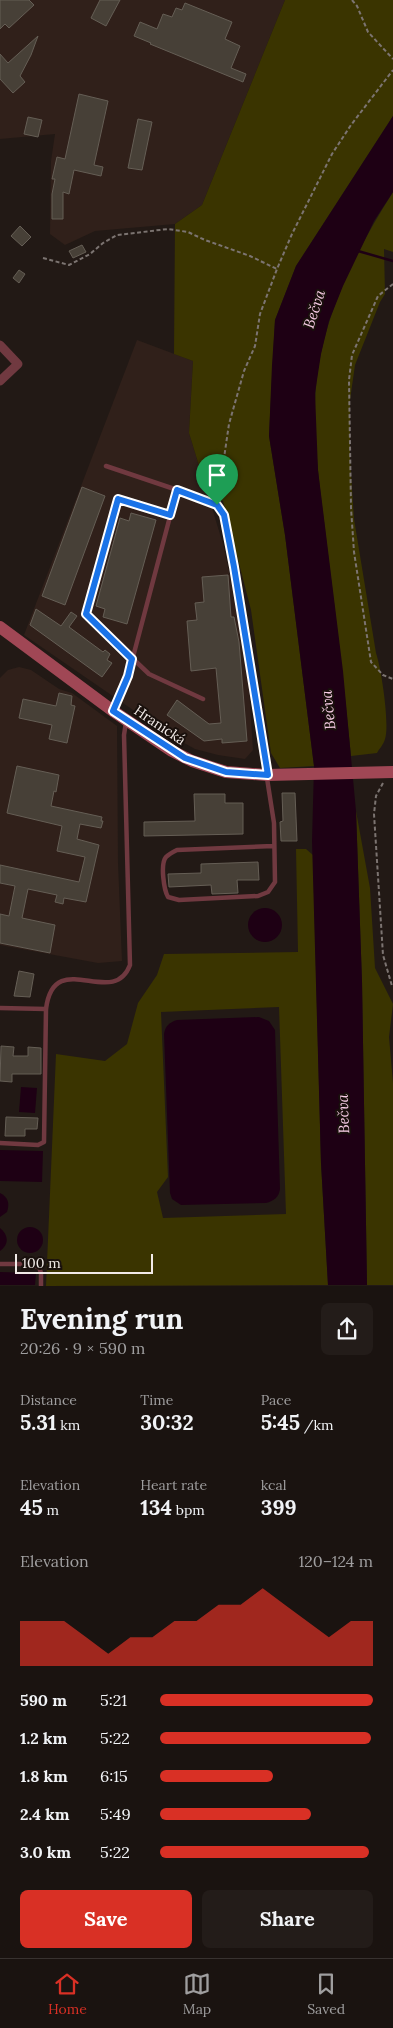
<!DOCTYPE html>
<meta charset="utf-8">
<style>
:root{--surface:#1a1310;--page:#231c19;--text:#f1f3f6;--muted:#9f9e9f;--line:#383230;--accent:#d93025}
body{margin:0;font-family:Lora,serif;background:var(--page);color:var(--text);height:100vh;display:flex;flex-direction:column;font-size:19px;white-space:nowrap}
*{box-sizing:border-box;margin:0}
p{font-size:16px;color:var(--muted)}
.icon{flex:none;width:28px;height:28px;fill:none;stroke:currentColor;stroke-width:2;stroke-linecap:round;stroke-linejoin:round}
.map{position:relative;height:1286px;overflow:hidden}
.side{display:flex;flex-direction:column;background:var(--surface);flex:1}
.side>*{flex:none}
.scale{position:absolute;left:15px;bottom:12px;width:138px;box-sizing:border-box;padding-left:5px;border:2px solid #f1eae7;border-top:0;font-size:14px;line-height:18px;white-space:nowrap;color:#f1eae7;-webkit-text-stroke:4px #19100c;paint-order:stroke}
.pin{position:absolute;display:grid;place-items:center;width:42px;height:42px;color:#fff;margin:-51px -21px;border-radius:50% 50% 50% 0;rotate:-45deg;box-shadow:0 0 5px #0007}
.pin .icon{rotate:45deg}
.round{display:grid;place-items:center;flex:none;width:52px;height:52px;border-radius:8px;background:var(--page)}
.head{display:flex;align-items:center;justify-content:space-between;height:85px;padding:0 20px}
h1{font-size:28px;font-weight:700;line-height:38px}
.stats{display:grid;grid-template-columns:repeat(3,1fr);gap:8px;height:85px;padding:5px 20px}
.stats div{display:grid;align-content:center}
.stats b{font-size:21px;font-weight:700}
.stats small{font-size:14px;font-weight:400}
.stats p{font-size:14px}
.chart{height:140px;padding:10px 20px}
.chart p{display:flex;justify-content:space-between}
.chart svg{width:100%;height:90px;margin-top:5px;fill:var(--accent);opacity:.7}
.action{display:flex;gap:10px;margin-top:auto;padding:10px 20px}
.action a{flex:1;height:58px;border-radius:8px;background:var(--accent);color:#fff;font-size:20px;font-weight:700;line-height:58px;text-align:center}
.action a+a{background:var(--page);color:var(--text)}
ul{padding:0 20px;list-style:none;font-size:16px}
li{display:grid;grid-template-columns:80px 60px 1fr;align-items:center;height:38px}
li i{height:12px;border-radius:6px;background:var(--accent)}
.tab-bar{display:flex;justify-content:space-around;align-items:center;height:70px;border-top:1px solid var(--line);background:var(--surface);font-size:14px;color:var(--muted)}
.tab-bar a{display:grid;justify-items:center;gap:2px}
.tab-bar .on{color:var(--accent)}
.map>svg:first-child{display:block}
.built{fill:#30201a}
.green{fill:#3a3400;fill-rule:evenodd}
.water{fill:#1e0014}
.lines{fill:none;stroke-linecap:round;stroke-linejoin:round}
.stream{stroke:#1e0014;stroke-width:2.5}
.building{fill:#474037;stroke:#655e55}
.path{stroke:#7c7471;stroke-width:2;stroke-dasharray:4 2.5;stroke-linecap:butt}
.lane{stroke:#703940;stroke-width:4.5}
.street{stroke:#703940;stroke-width:9}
.secondary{stroke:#a04755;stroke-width:12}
.route-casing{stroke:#fff;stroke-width:10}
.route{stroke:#1a73e8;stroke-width:6}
.labels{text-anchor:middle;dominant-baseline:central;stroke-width:4;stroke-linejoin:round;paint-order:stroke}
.street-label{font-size:14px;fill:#f1eae7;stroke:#19100c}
.water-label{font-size:15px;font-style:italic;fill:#f8cde6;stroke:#19100c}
</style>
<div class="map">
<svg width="393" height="1286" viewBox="0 0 393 1286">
<rect width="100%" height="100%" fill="#221915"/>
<g class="built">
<polygon points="0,0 285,0 202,205 175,224 95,231 65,245 50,234 51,161 55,134 0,139"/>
<polygon points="137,340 193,361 189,433 223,544 240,622 248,673 253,750 245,759 218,755 195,749 168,734 24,635"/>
<polygon points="19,667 31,670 59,689 72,693 117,726 118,863 122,961 98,963 0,945 0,678 8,670"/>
</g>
<g class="green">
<polygon points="285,0 393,0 393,116 296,266 275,320 269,436 285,535 314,766 280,768 271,753 251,610 223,501 208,495 189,433 193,361 174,354 175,224 202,205"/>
<path d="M393 192V252L384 249 385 294 380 302 355 365 350 400V459L354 519 376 653C381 667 390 725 385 739 384 744 379 749 377 753L351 756C344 683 335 610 326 538 319 478 308 413 321 353 333 296 362 241 393 192Z"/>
<polygon points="356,811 370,888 375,968 393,1004 389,1037 393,1083 393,1285 367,1285 362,982"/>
<path d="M296 849H306L313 855 321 1163 328 1285 46 1286 56 1054 105 1061 127 1044 138 1003 157 975 164 954 298 952ZM279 1007 286 1214 163 1218 157 1192 168 1177 161 1012Z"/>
</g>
<g class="water">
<polygon points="393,116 393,192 374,221 343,286 329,321 321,354 315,393 318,470 343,671 356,811 362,982 367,1285 328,1285 321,1163 312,841 314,766 285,535 269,436 272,365 275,320 296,266"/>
<circle cx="265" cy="925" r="17"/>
<path d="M259 1017 269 1021 275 1030 280 1189C279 1197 274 1201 266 1203L181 1205 172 1199 170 1193 164 1034C165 1026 170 1022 177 1020Z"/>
<polygon points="21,1087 37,1088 35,1113 19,1112"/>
<polygon points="0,1150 43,1151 42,1182 0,1181"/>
<path d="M0 1193C8 1197 10 1203 7 1212L0 1217Z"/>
<circle cx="30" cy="1240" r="13"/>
<path d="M0 1228C9 1235 9 1245 0 1251Z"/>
<polygon points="0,1272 36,1273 35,1285 0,1285"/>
</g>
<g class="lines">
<polyline class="stream" points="358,251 393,261"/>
</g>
<g class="building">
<polygon points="0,0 29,0 34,5 9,28 5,24 0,29"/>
<polygon points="100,0 120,0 106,26 91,18"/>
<polygon points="185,3 232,22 225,39 240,46 231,68 246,74 243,82 150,44 151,43 134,36 140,22 157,29 163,14 172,17 176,8 182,10"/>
<polygon points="38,36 31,55 20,76 25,82 13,93 0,79 0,54 8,63"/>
<polygon points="79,94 108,101 94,165 103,167 101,176 74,170 69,194 63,192 63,219 52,219 52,194 55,179 52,179 57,157 65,159"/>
<polygon points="28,117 42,120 38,137 24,134"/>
<polygon points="138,119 152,122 142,170 128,168"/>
<polygon points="20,226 31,237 22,246 11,236"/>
<polygon points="82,245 86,252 73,258 69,251"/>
<polygon points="19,270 25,274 19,283 13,278"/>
<polygon points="82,487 105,496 65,605 42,596"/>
<polygon points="131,513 156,520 127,624 103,617 105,609 96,606 120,518 129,521"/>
<polygon points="228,575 231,617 234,617 239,642 247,741 222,743 222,739 204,741 167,715 177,700 209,724 221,723 216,668 191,671 187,621 197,620 195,603 204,602 202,577"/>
<polygon points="36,609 61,626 71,612 77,616 69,627 103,652 105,650 110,654 107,660 112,663 102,677 30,625"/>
<polygon points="59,693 72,696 71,705 75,706 67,743 49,739 52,725 19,718 23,699 56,706"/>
<polygon points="17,766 59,775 56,792 54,791 51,806 102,817 101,821 103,821 101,828 80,824 77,839 99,845 86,902 64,898 63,904 55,902 57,895 28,889 22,918 55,925 50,953 0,943 0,914 9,916 15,886 0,883 0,865 79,882 85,857 57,851 62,826 7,813"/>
<polygon points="282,793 295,793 297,841 281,841 280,822 283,821"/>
<polygon points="194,794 225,794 225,803 243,803 243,834 144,836 144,822 195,821"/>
<polygon points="258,862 259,880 237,880 238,893 212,894 211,885 169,887 168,874 201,873 201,864"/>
<polygon points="19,971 34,974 30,997 14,996"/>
<polygon points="1,1046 14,1047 13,1056 28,1056 28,1047 41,1048 41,1074 12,1074 12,1082 0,1081"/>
<polygon points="6,1117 38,1118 37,1129 25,1129 25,1136 5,1136"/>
</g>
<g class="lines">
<g class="path">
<polyline points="352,0 357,6 368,32 393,59"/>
<polyline points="43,258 69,265 90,254 103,243 117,235 168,229 188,232 205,240 250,256 277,269"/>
<polyline points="393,284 378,296 352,355 349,380 351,508 354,552 371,662 383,675 393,679"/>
<polyline points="218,499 229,424 244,371 255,346 260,314 277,269 292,234 332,154 351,125 393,70"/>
<polyline points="383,783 376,796 374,814 383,955 392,986"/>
</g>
<g class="lane">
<path d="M106 466 210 501 217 505 223 511 234 567 274 823 275 882 268 892 258 896 179 900 168 897C164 890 160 864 166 857 169 854 173 852 177 850L273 846"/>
<polyline points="170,515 118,499 86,614 149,674 203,699"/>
<polyline points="114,710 128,676 177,490"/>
<polyline points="0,1008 46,1009"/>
<path d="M0 1143 38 1145 44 1142 46 1009C54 946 113 1010 130 965L124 735 126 722"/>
<polyline points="0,1264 27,1264 39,1267 41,1273 41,1286"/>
</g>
<polyline class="street" points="0,345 18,364 0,381"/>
<polyline class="secondary" points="0,627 113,711 172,751 192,761 226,772 267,775 393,772"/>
</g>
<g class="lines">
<defs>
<polygon id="route" points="177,490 217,505 224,515 234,567 268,775 226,772 185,758 113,711 128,676 132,659 86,614 118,499 170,515"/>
</defs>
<use href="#route" class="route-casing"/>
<use href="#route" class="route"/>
</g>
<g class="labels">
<g class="street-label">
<text transform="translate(160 725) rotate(34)">Hranická</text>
</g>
<g class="water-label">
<text transform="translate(314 309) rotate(-72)">Bečva</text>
<text transform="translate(328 710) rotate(-96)">Bečva</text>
<text transform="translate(343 1114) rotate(-92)">Bečva</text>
</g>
</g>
</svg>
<div class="scale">100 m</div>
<div class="pin" style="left:217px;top:505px;background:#1e9e55"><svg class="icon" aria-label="arrive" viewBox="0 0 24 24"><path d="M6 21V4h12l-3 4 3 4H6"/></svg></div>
</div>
<section class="side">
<div class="head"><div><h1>Evening run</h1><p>20:26 · 9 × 590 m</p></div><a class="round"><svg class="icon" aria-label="share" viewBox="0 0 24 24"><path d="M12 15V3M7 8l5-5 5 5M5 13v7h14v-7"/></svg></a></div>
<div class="stats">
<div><p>Distance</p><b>5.31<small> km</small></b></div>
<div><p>Time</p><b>30:32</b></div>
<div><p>Pace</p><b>5:45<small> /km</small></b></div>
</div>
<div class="stats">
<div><p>Elevation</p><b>45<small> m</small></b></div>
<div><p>Heart rate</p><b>134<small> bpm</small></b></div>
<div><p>kcal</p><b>399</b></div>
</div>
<div class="chart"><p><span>Elevation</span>120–124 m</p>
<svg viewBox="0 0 160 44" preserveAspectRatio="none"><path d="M0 44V22L10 22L20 22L30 30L40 38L50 30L60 30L70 22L80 22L90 14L100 14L110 6L120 14L130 22L140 30L150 22L160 22V44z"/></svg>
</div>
<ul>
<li><b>590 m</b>5:21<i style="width:100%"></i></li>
<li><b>1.2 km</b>5:22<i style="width:99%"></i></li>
<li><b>1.8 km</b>6:15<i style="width:53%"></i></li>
<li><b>2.4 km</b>5:49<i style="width:71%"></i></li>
<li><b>3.0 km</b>5:22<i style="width:98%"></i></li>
</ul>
<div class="action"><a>Save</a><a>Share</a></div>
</section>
<nav class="tab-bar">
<a class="on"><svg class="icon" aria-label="home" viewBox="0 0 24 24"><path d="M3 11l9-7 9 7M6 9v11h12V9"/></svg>Home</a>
<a><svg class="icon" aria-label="map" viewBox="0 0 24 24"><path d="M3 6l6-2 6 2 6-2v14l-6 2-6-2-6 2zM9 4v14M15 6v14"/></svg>Map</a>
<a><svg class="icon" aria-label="saved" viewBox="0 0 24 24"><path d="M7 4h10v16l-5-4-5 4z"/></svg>Saved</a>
</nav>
